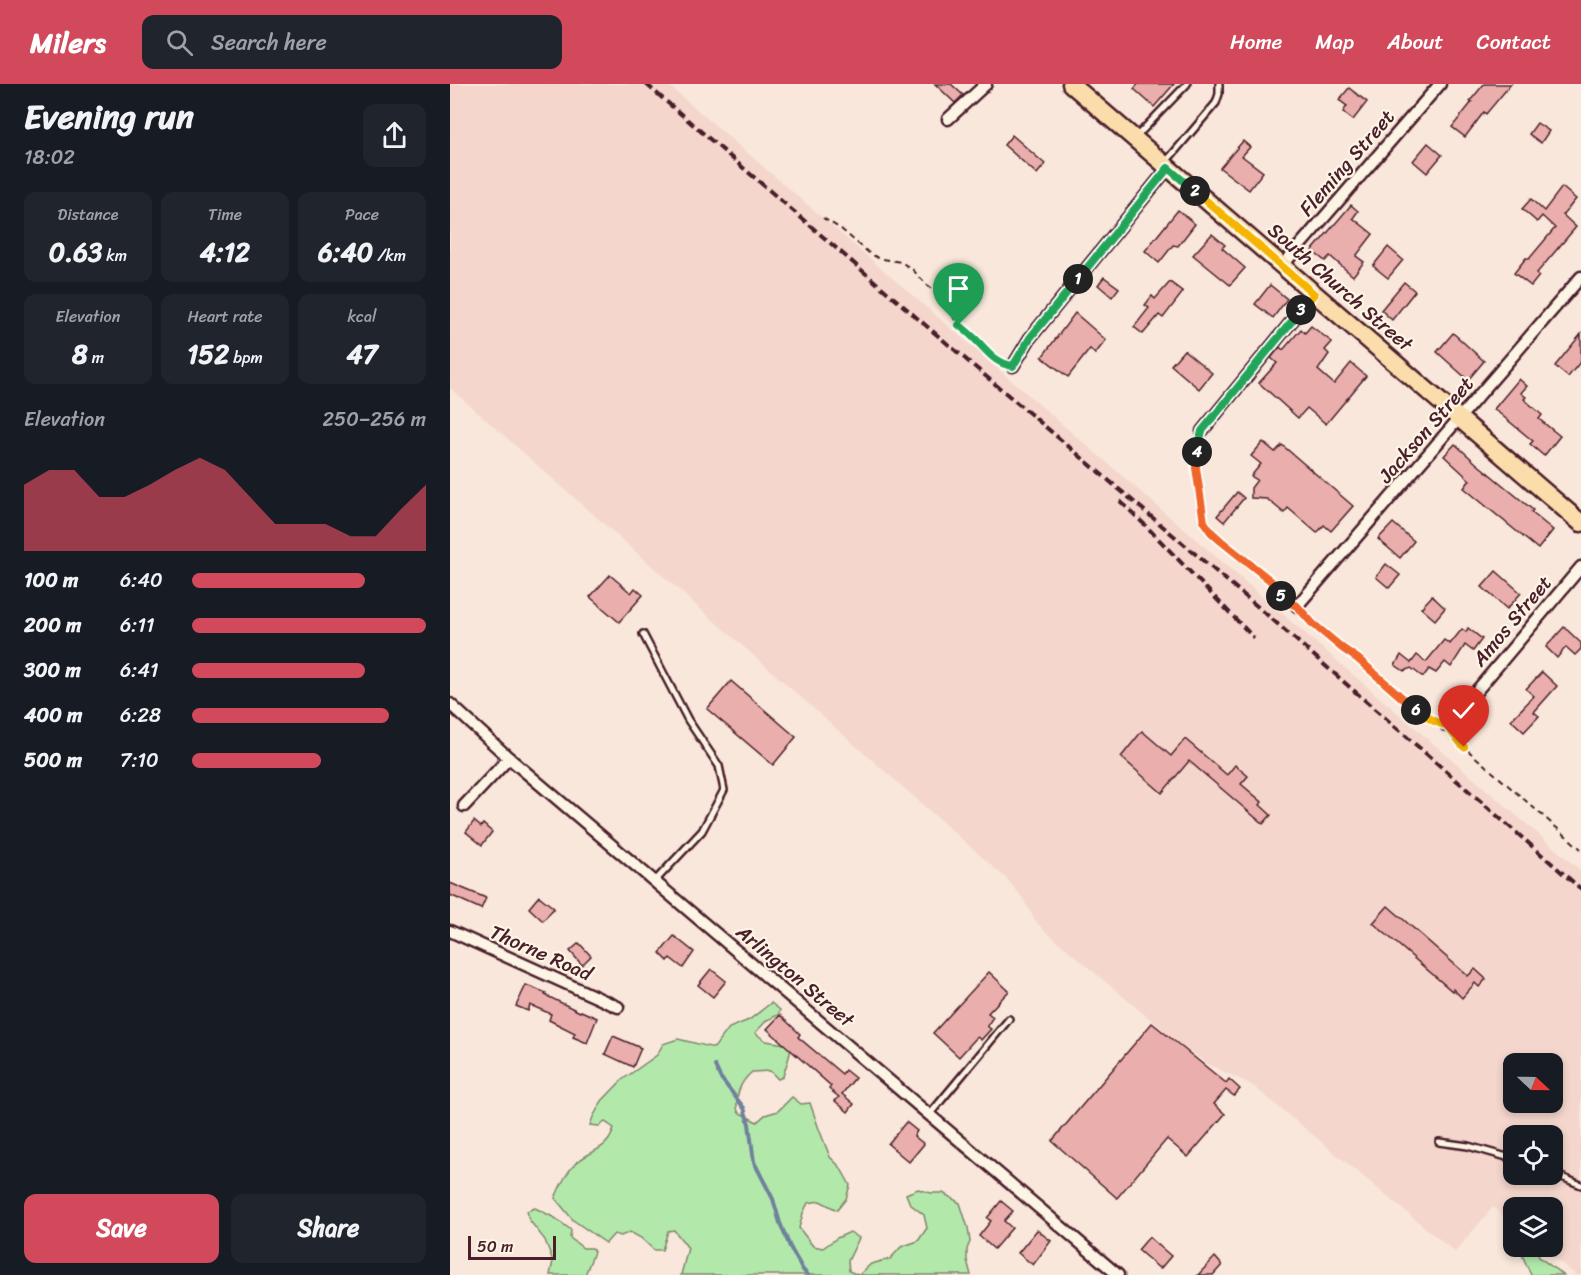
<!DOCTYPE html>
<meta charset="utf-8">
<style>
:root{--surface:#171b24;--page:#20242c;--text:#f1f3f6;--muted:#9ea1a6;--accent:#d1495b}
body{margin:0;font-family:Sriracha,sans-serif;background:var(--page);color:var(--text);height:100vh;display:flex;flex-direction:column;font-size:22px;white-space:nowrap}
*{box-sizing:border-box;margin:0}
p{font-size:20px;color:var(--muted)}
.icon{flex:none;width:33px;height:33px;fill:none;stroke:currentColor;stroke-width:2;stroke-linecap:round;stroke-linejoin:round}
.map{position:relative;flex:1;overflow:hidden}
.panel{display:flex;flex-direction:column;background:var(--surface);width:450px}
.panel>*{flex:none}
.needle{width:39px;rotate:112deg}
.buttons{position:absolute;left:1053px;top:969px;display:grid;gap:12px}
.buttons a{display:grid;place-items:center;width:60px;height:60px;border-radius:12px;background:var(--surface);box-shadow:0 3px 9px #0003;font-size:30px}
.scale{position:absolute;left:18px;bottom:15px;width:88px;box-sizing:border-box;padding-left:6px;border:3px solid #4a1f2b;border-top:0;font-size:16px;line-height:21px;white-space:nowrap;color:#4a1f2b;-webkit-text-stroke:4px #fcf5e5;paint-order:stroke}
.pin{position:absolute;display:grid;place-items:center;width:51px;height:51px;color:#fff;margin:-62px -26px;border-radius:50% 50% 50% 0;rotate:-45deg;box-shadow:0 0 6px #0007}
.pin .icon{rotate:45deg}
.km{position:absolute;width:30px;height:30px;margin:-15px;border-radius:50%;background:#222;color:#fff;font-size:16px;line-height:30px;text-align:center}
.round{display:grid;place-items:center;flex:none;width:63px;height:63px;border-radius:12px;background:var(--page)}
.headline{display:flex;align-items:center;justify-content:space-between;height:102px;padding:0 24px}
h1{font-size:33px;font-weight:800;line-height:45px}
.figures{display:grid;grid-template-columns:repeat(3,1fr);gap:9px;height:102px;padding:6px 24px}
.figures div{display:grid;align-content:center;border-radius:12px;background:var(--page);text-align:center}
.figures b{font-size:26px;font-weight:800}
.figures small{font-size:16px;font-weight:400}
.figures p{font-size:16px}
.chart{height:168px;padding:12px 24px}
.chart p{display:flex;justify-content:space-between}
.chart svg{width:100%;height:108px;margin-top:6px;fill:var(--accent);opacity:.7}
.cta{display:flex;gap:12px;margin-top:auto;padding:12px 24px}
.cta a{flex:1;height:69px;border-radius:12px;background:var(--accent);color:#fff;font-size:24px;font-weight:800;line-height:69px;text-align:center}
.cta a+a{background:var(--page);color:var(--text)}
ul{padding:0 24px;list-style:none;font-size:20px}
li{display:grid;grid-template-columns:96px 72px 1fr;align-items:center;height:45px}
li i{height:15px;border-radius:8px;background:var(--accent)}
header{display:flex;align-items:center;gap:36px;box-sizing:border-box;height:84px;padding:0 30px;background:var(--accent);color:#fff}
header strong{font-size:28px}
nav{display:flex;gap:33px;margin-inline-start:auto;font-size:21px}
.search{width:420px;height:54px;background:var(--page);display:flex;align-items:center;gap:15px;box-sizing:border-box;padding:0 21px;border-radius:12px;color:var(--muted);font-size:22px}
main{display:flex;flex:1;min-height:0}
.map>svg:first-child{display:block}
.built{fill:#f4d6cc;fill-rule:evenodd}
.green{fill:#b2e9ab;stroke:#7e846b;stroke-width:1.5}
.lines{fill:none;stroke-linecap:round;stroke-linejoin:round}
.stream{stroke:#70819c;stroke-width:4}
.building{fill:#eaafad;stroke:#4a1f2b;stroke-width:1.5}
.service-casing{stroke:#4a1f2b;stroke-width:10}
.minor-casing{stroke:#4a1f2b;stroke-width:15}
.primary-casing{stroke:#4a1f2b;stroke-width:21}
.path{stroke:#4a1f2b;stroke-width:2;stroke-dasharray:6 4.5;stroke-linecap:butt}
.service{stroke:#fcf5e5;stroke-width:5}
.minor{stroke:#fcf5e5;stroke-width:10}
.primary{stroke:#fbddab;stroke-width:16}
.rail{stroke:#4a1f2b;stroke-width:4;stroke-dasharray:9 4.5;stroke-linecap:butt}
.split-1-casing{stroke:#fff;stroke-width:12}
.split-2-casing{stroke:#fff;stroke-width:12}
.split-3-casing{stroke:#fff;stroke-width:12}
.split-4-casing{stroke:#fff;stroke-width:12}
.split-5-casing{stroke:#fff;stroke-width:12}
.split-6-casing{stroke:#fff;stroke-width:12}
.split-7-casing{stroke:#fff;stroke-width:12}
.split-1{stroke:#22a559;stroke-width:8}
.split-2{stroke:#22a559;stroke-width:8}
.split-3{stroke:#f5b400;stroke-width:8}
.split-4{stroke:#22a559;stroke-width:8}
.split-5{stroke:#f0652b;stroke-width:8}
.split-6{stroke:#f0652b;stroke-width:8}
.split-7{stroke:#f5b400;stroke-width:8}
.labels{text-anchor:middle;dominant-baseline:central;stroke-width:4.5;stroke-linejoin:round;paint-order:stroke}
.street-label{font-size:20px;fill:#4a1f2b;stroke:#fcf5e5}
</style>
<header>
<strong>Milers</strong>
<div class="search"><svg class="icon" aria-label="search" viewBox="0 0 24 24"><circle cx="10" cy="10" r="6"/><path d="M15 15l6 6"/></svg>Search here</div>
<nav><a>Home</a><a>Map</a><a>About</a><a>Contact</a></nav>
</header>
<main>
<section class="panel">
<div class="headline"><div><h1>Evening run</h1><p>18:02</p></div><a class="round"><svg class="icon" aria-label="share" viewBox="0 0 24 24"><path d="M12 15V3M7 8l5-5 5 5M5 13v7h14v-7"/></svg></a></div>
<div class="figures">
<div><p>Distance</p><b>0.63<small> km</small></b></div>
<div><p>Time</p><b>4:12</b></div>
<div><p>Pace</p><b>6:40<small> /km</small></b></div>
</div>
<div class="figures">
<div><p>Elevation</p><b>8<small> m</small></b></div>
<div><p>Heart rate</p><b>152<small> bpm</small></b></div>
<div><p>kcal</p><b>47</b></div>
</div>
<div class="chart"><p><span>Elevation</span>250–256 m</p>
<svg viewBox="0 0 160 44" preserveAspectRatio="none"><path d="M0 44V17L10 11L20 11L30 22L40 22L50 17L60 11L70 6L80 11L90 22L100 33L110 33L120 33L130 38L140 38L150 27L160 17V44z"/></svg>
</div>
<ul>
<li><b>100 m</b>6:40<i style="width:74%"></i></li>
<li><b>200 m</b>6:11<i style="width:100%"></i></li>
<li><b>300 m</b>6:41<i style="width:74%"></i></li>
<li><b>400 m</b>6:28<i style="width:84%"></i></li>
<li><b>500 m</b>7:10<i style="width:55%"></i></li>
</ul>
<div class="cta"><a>Save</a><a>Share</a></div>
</section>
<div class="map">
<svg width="1131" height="1191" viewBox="0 0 1131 1191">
<rect width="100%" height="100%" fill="#f8e7da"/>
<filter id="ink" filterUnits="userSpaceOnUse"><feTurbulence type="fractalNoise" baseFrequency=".0167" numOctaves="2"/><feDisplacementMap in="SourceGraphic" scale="12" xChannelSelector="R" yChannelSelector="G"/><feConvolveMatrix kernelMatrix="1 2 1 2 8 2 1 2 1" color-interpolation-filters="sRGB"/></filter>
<g filter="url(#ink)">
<path class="built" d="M0 0H217L1131 787V1191H1126L1091 1163 1102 1162V1124H1064L1063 1140 1043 1123 1005 1168 802 1001 758 980 731 961 594 846 587 839 571 812 557 795 0 304ZM1064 980H1102V1018H1064ZM1064 1052H1102V1090H1064Z"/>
<g class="green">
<path d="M321 919 330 926 328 931 317 936 305 949 316 957 341 961C341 973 335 982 333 993L328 995 320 987 302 988C290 998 284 1013 288 1028L307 1038 315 1031 328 1027 342 1013 351 1020 360 1019 369 1045 380 1073 390 1083 400 1101 396 1115 387 1126 370 1117 358 1119 353 1129 349 1144 363 1162 373 1164 387 1154 400 1148 409 1154 398 1177 399 1187 408 1191H231L238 1164 224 1146 218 1147 212 1166H204L191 1154 180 1148 171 1152 164 1150 156 1159 123 1136 105 1114C110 1102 115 1091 124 1081 138 1066 158 1068 164 1044L155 1038 149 1042 140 1041 143 1033 152 1017 172 996 207 971 213 960 228 955 264 964 279 944 299 936Z"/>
<polygon points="468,1105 481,1109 493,1109 510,1119 518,1144 520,1158 517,1165 517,1176 521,1191 409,1191 421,1180 440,1175 451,1163 468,1157 477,1144 474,1131 460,1120 456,1110"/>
<polygon points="85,1124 105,1134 121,1146 120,1154 133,1164 142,1164 144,1168 135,1191 100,1191 103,1177 95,1156 80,1137 77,1127"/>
<polygon points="1074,1163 1086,1163 1089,1173 1113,1191 1081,1191 1073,1173 1072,1166"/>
</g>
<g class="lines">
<polyline class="stream" points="265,982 270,993 294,1024 299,1040 304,1078 323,1115 330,1139 340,1163 353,1186 358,1191"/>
</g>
<g class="building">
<polygon points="485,0 501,0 513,11 505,19"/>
<polygon points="688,0 724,0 704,23 684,5"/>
<polygon points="1034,0 1061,0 1036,30 1034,28 1015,53 1002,43 1022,18 1020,17"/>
<polygon points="899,4 917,18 903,36 893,28 897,22 889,16"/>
<polygon points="1087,39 1099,47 1091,59 1079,50"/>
<polygon points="562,51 595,80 587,90 554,61"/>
<polygon points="793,57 800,63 792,72 813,88 799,106 770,84"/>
<polygon points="978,59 992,71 977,89 963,77"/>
<polygon points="1112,103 1126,115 1113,131 1126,143 1086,190 1089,192 1081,202 1064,189 1076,174 1079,175 1105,144 1092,132 1087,138 1072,125 1081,115 1094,127"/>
<polygon points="901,121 908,127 903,134 923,150 906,172 914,178 903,192 880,172 875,177 862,167"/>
<polygon points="728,126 745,140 728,162 723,161 709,179 695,167"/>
<polygon points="762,150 775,161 772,164 795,184 780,201 743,171"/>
<polygon points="938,163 953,176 938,194 923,182"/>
<polygon points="654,193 669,204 662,213 648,201"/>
<polygon points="720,198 733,208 713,234 709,231 693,250 684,243 699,224 695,221 702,212 705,215"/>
<polygon points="954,198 965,207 942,236 931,226"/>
<polygon points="820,201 837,215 823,234 805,220"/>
<polygon points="625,229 656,256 645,270 640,265 618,293 592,273"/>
<polygon points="861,242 882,258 875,266 879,270 868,286 884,300 901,279 916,292 876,340 857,324 848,334 809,299 827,279 821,274 830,263 833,266 851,245 855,249"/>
<polygon points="1003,249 1034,277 1018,296 987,268"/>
<polygon points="1131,250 1131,277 1118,293 1105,282"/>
<polygon points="734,266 762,289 749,305 721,281"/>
<polygon points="1069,295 1077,302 1071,309 1076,313 1074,315 1092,331 1089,335 1110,352 1094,372 1080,360 1083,357 1044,325"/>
<polygon points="813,358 825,368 832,361 903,422 881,447 874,441 867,449 838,424 834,429 817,415 801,414 801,404 807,396 801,392 811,380 801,372"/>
<polygon points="1005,360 1026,379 1083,426 1081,428 1103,446 1088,465 1014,404 1020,396 994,372"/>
<polygon points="787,408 794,414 774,438 767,432"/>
<polygon points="943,439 964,457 950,474 928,455"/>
<polygon points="936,480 950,491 939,504 926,493"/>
<polygon points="1046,487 1071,509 1057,525 1032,503"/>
<polygon points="160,491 181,509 185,504 193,511 169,538 140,513"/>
<polygon points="982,512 995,524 985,536 971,524"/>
<polygon points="1114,543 1131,559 1131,565 1125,571 1116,563 1107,574 1096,563"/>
<polygon points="1018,544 1032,555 1023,567 1015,561 1001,583 995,578 986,589 979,585 973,593 961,584 954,587 945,581 951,571 961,579 967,571 976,578 994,556 1000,560 1012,545 1016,548"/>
<polygon points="1092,588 1107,602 1084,628 1089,632 1074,648 1061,636 1084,612 1076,605"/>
<polygon points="281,597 346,653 323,681 257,625"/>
<polygon points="692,647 721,672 735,655 777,691 785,681 798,692 791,700 812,718 810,721 821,731 813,740 739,677 712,709 671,673"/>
<polygon points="24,737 31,743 33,740 42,748 32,761 16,748"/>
<polygon points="0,799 36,814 31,825 0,811"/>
<polygon points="89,812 104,824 93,837 79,824"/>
<polygon points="938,822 1018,892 1025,885 1036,895 1029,903 1025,899 1012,914 1003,905 1002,907 923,839"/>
<polygon points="224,852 244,868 233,884 220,874 218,877 210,869"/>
<polygon points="129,859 141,872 132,881 120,867"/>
<polygon points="261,885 276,897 263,913 248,901"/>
<polygon points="539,888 559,907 538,929 543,933 537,942 541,945 531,956 527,953 509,973 483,949"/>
<polygon points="76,901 96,909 95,911 130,928 131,927 147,934 137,959 123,953 125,949 99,936 101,930 80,921 78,927 66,922"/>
<polygon points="330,931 350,950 348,953 392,990 395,986 405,994 392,1010 404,1020 398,1028 385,1017 389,1013 379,1005 381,1002 317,945"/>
<polygon points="702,939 776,999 779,995 790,1005 784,1012 776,1006 764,1020 775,1030 738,1073 717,1055 667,1114 602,1057"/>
<polygon points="163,952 191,964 183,983 155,970"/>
<polygon points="456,1038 467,1047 464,1052 474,1060 459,1078 438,1060"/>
<polygon points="551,1117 563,1127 554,1137 562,1144 544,1165 529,1152 541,1137 537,1134"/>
<polygon points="587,1146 601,1157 583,1181 568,1169"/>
<polygon points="699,1153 721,1172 710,1185 688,1166"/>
<polygon points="765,1173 772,1181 763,1191 748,1191"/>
</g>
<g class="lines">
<defs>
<g id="service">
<polyline points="686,53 737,0"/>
<polyline points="715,79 766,19 769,10 769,0"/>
<polyline points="193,550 238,636 269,682 274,706 252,747 205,797"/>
<polyline points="480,1030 559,935"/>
<polyline points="989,1058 1018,1062 1064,1075"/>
<polyline points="1102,1089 1131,1101"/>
</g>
<g id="minor">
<polyline points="498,35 536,0"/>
<polyline points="832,182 990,0"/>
<polyline points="563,282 580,254 718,84"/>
<polyline points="752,347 864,210"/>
<polyline points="847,522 1131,193"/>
<polyline points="0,620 59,674 668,1191"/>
<polyline points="997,642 1131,483"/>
<polyline points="14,722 59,674"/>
<polyline points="0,847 168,923"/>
</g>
<polyline id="primary" points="621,0 1131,439"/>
</defs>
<use href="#service" class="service-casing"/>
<use href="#minor" class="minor-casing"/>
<use href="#primary" class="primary-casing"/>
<g class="path">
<polyline points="373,134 391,145 419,169 428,174 451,178 462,185 487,211 509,241 526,255 538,269 553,280"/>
<polyline points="750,356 746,372 746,384 754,438 761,448 771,457 821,497 826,508 836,517"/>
<path d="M855 531C871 548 890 561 908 575 933 594 959 627 987 638"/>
<polyline points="1004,650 1014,663 1131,765"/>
</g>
<use href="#service" class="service"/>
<use href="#minor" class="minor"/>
<use href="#primary" class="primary"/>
<g class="rail">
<polyline points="196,0 473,239 815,529 1131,805"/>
<polyline points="670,417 695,441 804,554"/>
</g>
</g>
</g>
<g class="lines" filter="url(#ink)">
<defs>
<path id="split-1" d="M509 241C514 245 519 249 524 254 536 265 545 280 563 282L580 254 628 195"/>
<polyline id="split-2" points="628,195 718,84 745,107"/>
<polyline id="split-3" points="745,107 864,210 851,226"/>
<polyline id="split-4" points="747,368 752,347 851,226"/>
<polyline id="split-5" points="747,368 746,384 754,438 761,448 771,457 821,497 826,508 831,512"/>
<polyline id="split-6" points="831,512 836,517 847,522 862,539 892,564 908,575 966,626"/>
<polyline id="split-7" points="966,626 984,637 997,642 1014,663"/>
</defs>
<use href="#split-1" class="split-1-casing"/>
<use href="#split-2" class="split-2-casing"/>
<use href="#split-3" class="split-3-casing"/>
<use href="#split-4" class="split-4-casing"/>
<use href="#split-5" class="split-5-casing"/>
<use href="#split-6" class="split-6-casing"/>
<use href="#split-7" class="split-7-casing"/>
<use href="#split-1" class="split-1"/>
<use href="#split-2" class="split-2"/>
<use href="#split-3" class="split-3"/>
<use href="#split-4" class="split-4"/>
<use href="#split-5" class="split-5"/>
<use href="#split-6" class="split-6"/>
<use href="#split-7" class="split-7"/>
</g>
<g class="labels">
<g class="street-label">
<text transform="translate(897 79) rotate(-49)">Fleming Street</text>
<text transform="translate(890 203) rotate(41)">South Church Street</text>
<text transform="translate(976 346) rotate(-49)">Jackson Street</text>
<text transform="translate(1062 537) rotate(-50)">Amos Street</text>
<text transform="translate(91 869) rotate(24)">Thorne Road</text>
<text transform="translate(345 892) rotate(40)">Arlington Street</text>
</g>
</g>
</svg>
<div class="buttons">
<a><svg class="needle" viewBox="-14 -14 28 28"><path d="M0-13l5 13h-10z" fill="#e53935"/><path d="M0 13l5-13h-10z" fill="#9ea1a6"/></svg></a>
<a><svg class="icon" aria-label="locate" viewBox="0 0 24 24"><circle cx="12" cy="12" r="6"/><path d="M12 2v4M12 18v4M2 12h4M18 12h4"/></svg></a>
<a><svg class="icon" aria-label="layers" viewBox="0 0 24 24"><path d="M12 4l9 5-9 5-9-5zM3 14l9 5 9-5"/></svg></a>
</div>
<div class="scale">50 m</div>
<div class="pin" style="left:509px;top:241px;background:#1e9e55"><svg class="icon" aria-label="arrive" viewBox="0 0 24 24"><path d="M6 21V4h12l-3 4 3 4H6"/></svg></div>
<div class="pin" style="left:1014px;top:663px;background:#d93025"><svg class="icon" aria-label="check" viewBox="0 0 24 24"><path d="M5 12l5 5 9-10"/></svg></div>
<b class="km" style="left:628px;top:195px">1</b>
<b class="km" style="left:745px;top:107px">2</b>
<b class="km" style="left:851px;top:226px">3</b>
<b class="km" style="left:747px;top:368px">4</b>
<b class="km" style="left:831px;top:512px">5</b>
<b class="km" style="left:966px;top:626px">6</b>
</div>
</main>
